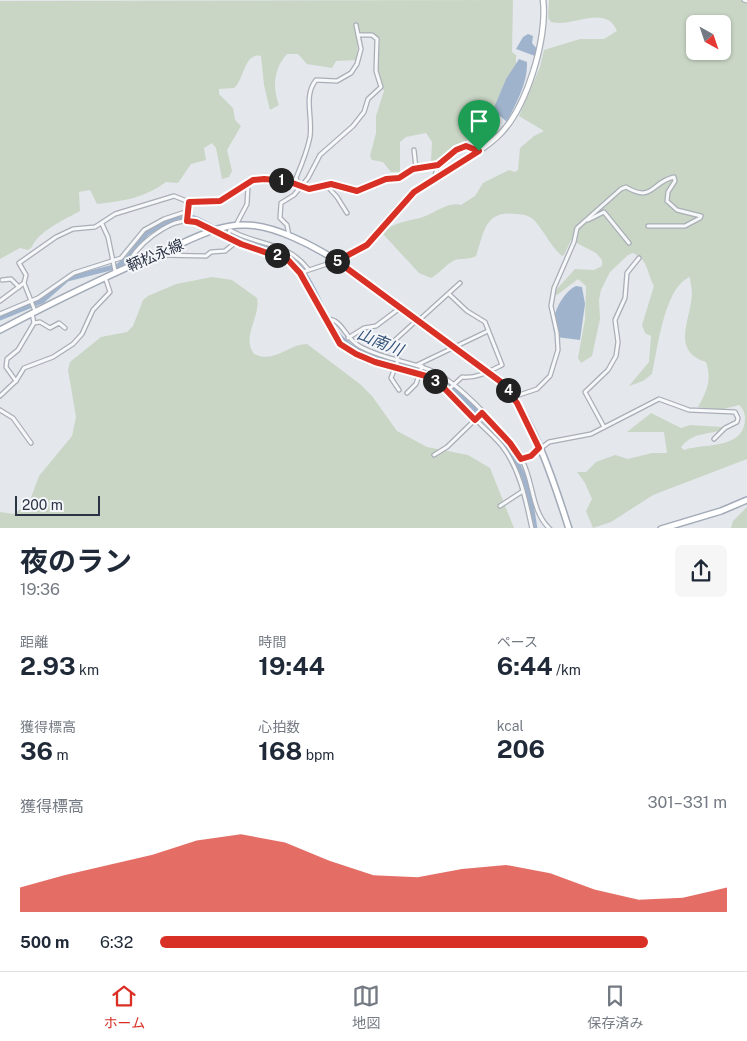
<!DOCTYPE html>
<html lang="ja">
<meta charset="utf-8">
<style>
:root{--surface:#fff;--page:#f6f6f7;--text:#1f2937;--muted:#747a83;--line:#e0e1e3;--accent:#d93025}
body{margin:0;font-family:"Public Sans","Noto Sans JP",sans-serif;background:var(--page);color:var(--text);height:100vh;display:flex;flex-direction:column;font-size:19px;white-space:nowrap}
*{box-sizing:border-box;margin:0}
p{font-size:16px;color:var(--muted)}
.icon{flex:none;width:28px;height:28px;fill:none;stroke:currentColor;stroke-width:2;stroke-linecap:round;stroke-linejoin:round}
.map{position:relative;height:528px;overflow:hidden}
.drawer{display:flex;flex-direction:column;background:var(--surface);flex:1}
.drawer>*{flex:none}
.needle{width:32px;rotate:140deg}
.buttons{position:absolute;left:686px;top:15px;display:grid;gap:10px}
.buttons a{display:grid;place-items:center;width:45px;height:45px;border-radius:8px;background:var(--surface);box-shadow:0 1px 4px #0004;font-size:25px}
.scale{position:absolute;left:15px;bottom:12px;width:85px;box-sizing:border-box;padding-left:5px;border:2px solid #2b3445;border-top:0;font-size:14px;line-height:18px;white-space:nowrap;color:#2b3445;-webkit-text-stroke:4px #f4f6f9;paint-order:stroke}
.pin{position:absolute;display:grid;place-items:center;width:42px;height:42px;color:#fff;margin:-51px -21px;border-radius:50% 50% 50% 0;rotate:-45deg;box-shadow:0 0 5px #0007}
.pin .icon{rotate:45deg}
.km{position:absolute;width:25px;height:25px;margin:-12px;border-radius:50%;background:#222;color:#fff;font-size:14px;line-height:25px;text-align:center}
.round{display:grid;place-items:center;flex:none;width:52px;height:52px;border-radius:8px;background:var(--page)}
.summary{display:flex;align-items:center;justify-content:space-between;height:85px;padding:0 20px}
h1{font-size:28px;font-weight:700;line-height:38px}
.metrics{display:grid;grid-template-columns:repeat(3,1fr);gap:8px;height:85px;padding:5px 20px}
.metrics div{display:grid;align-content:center}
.metrics b{font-size:25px;font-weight:700}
.metrics small{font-size:14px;font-weight:400}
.metrics p{font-size:14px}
.chart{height:140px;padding:10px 20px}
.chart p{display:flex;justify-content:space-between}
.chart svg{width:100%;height:90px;margin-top:5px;fill:var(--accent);opacity:.7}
ul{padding:0 20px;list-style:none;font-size:16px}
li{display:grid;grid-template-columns:80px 60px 1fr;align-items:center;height:38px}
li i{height:12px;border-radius:6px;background:var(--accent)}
.menu{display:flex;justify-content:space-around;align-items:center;height:70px;border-top:1px solid var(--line);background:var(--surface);font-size:14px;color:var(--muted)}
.menu a{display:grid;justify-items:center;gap:2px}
.menu .selected{color:var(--accent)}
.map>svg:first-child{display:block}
.green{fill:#c9d6c5;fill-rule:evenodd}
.water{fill:#9fb4cc}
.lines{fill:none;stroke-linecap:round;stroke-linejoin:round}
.river{stroke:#9fb4cc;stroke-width:5}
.street-casing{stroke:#a9aeb7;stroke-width:5.5}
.secondary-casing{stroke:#a9aeb7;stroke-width:7}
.primary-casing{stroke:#a3abb8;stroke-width:8}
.street{stroke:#f7f8fa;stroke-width:3}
.secondary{stroke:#fff;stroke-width:4.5}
.primary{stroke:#fff;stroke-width:5}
.route-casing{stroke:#fff;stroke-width:10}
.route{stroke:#d93025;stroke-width:6}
.labels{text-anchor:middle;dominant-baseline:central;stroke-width:4;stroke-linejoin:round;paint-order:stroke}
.street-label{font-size:15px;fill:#2b3445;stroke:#f4f6f9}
.water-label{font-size:16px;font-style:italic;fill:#34527a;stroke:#f4f6f9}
</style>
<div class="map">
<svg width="747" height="529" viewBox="0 0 747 529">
<rect width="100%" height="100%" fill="#e4e7ec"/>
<g class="green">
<path d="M513 0 512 52 516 55V66L506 79 496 105 485 114 479 131 438 162 434 164 431 161 432 142 426 133 406 137 400 142V172H391L383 162 372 160 370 156 376 133V116L384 91 377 72 380 39 370 35 358 39 357 60 336 61 332 68 307 64 298 54H287C274 68 272 87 279 105L270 110 264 85 261 56C246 52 244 75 237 85L234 88 219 89V94L233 108 235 120 241 126 227 150 232 171 229 177 222 179 216 148 212 143 204 148 206 160 191 164 178 183 166 182C144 198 124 201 97 204L90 190 79 192 80 211C67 218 37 232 32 247L28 250 20 248 0 259V1Z"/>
<path d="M549 0H747V459L653 495 611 522 593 528 586 511 592 499 585 483 577 472H586L596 462 615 455 628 459 652 453H667L664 432H627L651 413 681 428 690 425 723 427V429C707 436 694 431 681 447L684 450C704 443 744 450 745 419 745 413 743 408 739 405L720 410 698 407C707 391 712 380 706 362 670 350 691 321 692 293 692 288 690 282 690 277 664 287 658 349 652 374L643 381 629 386 649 362 651 336 645 333 642 325 654 286C647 273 648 259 633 253L628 255 610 272 601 290 599 300 600 319 592 356 581 363 578 358 585 319 586 286 578 279 557 295H555V291L575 269 594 270 602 266V260L596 253 571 240 564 255 562 256C550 246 544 230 533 219 528 215 521 214 515 214 484 210 484 234 476 256 468 260 462 258 455 260 446 264 440 273 431 278L419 273 383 234C391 222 410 221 423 217 435 213 448 201 461 205L475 196 483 183 509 170 515 172 518 170 520 148 534 136 544 131 519 116 540 67 544 50 580 39H604L617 31C606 3 572 28 551 22L548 18ZM695 24H722V51H695Z"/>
<path d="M212 277 232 280 257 298C261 317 241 336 254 354 275 364 288 344 307 344L360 384 372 396 397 431 427 447 468 455 490 468 514 528 0 529V512L14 514 29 503 39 476 72 436 76 417 68 370 70 362 101 337 127 332 133 326 143 300 148 296 176 284Z"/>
<polygon points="747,507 747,528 731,528 733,521"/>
</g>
<g class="water">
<polygon points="528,34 533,36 532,43 537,49 535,56 516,49 523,37"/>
<path d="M519 59 527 62C528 83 516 103 507 122L493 110 506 79Z"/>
<path d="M576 286 582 287 585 304 580 340 556 337C547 322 561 293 576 286Z"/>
</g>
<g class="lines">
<path class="river" d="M0 318 42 301 67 279 118 266 128 258 147 233 162 224 178 217 189 216 197 219C211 226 226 235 241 241 262 248 286 250 301 269 320 292 324 327 349 345 372 362 402 362 427 373 459 387 508 442 522 473 530 491 532 510 535 529"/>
<defs>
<g id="street">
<polyline points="744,0 747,1"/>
<polyline points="414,150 416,168"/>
<polyline points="434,179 438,165"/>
<path d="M298 183 296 178C302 164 307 152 310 137 313 116 303 96 316 80L337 81 351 73 357 64 361 49 356 25"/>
<polyline points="327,186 337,197 347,213"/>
<polyline points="588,220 604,212 629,243"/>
<polyline points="187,221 189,202"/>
<polyline points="102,224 108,237 115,271"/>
<polyline points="236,225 247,204 248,186"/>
<polyline points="289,236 287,225 280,218 281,203 294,195 308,178 320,155 353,126 364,112 368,99 381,87 376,71 377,39 372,35 358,35"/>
<path d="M227 238 230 230C257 246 287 241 308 269"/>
<polyline points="156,255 206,256 211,252 225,251 236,242"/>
<path d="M128 266C133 247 169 219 189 221 207 223 225 238 241 245 256 250 275 251 288 260 306 273 314 300 324 319 327 319 332 319 335 321 344 326 347 340 361 347 383 359 408 361 430 370 458 381 507 434 522 460 534 482 531 512 550 529"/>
<polyline points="300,273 336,261"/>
<polyline points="2,280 11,279 19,287"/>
<polyline points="0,301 24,283"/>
<polyline points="35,311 24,283 26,275 19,263 56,237 73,229 95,227 115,214 174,196 189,202 220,201 253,180 264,179 287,181 309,189 331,184 357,191 386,179 399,178 413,169 438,165 461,147 479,151"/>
<polyline points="0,314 38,298 74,273 121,258 144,230 164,219 188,211"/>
<path d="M324 319C329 327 334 338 341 345 363 365 396 365 423 374 440 380 452 396 464 408 476 421 491 433 502 446 520 469 526 501 532 529"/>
<polyline points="418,321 460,283"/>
<polyline points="34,323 40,322 50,328 59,323 65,328"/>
<polyline points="348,338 364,328 376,326 400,308"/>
<polyline points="417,365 488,331"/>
<polyline points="16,381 6,367 7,359 18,350 34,323 32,313"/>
<polyline points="399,390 391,378 398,360 394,341 417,320"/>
<path d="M447 391 462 377C476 379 490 371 502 365L485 322 467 311 449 294"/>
<polyline points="407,393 416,384 422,366"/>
<polyline points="0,396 16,381 24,368 53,357 73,344 82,334 93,310 110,292 105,277"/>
<path d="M513 397 537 389 550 376 558 350 557 333 551 306 554 288 574 242 577 228 621 189 626 187C653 203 651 182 674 177L675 181 668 192 667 201 677 210 701 216 700 218 685 226H648"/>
<polyline points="0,410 13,418 31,443"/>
<polyline points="604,427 585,392 608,370 616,356 618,342 615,320 625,298 627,273 639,258"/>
<polyline points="434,455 447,447 482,413"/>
<polyline points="521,459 531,456 549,442 591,434 659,399 689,410 735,412 738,418 737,422 725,428 714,439"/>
<polyline points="500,506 523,491"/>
</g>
<path id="secondary" d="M337 261C371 251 384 219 409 197 436 173 471 161 497 137 526 111 548 38 543 0"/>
<g id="primary">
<path d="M0 330C55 301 110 274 167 250 192 239 218 224 246 225 274 225 314 246 337 261L501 382C534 419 554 482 569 529"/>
<polyline points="661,529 721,511 747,500"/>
</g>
</defs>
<use href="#street" class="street-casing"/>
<use href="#secondary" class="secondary-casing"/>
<use href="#primary" class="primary-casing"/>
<use href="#street" class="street"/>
<use href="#secondary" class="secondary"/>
<use href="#primary" class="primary"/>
</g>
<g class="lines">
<defs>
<polygon id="route" points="466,146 479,151 414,192 367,245 337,261 501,382 517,403 539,448 531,456 521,459 510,443 482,413 475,420 443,387 426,376 375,362 356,354 340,344 300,273 288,260 241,244 196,222 187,221 189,202 220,201 253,180 264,179 287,181 309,189 331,184 357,191 386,179 399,178 413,169 438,165 456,150"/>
</defs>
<use href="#route" class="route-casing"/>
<use href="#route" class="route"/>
</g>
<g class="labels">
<g class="street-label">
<text transform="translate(155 255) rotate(-23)">鞆松永線</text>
</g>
<g class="water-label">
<text transform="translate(380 342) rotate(22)">山南川</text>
</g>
</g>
</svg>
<div class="buttons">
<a><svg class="needle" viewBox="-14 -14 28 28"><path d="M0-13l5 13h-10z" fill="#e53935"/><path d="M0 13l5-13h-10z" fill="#747a83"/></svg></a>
</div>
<div class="scale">200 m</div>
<div class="pin" style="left:479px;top:151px;background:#1e9e55"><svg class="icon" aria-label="arrive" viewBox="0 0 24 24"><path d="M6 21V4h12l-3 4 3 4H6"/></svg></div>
<b class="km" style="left:281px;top:180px">1</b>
<b class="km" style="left:277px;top:255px">2</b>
<b class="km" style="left:435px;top:381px">3</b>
<b class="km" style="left:508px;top:390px">4</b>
<b class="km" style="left:337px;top:261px">5</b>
</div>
<section class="drawer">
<div class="summary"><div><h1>夜のラン</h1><p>19:36</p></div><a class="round"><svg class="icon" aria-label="share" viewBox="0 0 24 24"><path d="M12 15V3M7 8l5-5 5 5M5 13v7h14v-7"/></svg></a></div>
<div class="metrics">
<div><p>距離</p><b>2.93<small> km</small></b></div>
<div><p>時間</p><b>19:44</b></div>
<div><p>ペース</p><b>6:44<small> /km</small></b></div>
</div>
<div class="metrics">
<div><p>獲得標高</p><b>36<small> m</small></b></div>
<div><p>心拍数</p><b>168<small> bpm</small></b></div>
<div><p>kcal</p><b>206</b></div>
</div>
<div class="chart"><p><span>獲得標高</span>301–331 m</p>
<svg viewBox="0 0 160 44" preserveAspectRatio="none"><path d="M0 44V32L10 26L20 21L30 16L40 9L50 6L60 10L70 19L80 26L90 27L100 23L110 21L120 25L130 33L140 38L150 37L160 32V44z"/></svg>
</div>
<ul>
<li><b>500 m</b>6:32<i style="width:86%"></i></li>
</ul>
</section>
<nav class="menu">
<a class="selected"><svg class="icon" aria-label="home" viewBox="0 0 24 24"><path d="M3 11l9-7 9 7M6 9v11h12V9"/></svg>ホーム</a>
<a><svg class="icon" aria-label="map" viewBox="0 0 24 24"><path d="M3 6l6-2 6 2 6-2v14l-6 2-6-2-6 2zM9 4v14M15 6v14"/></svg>地図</a>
<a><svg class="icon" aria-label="saved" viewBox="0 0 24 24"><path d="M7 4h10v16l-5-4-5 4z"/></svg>保存済み</a>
</nav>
